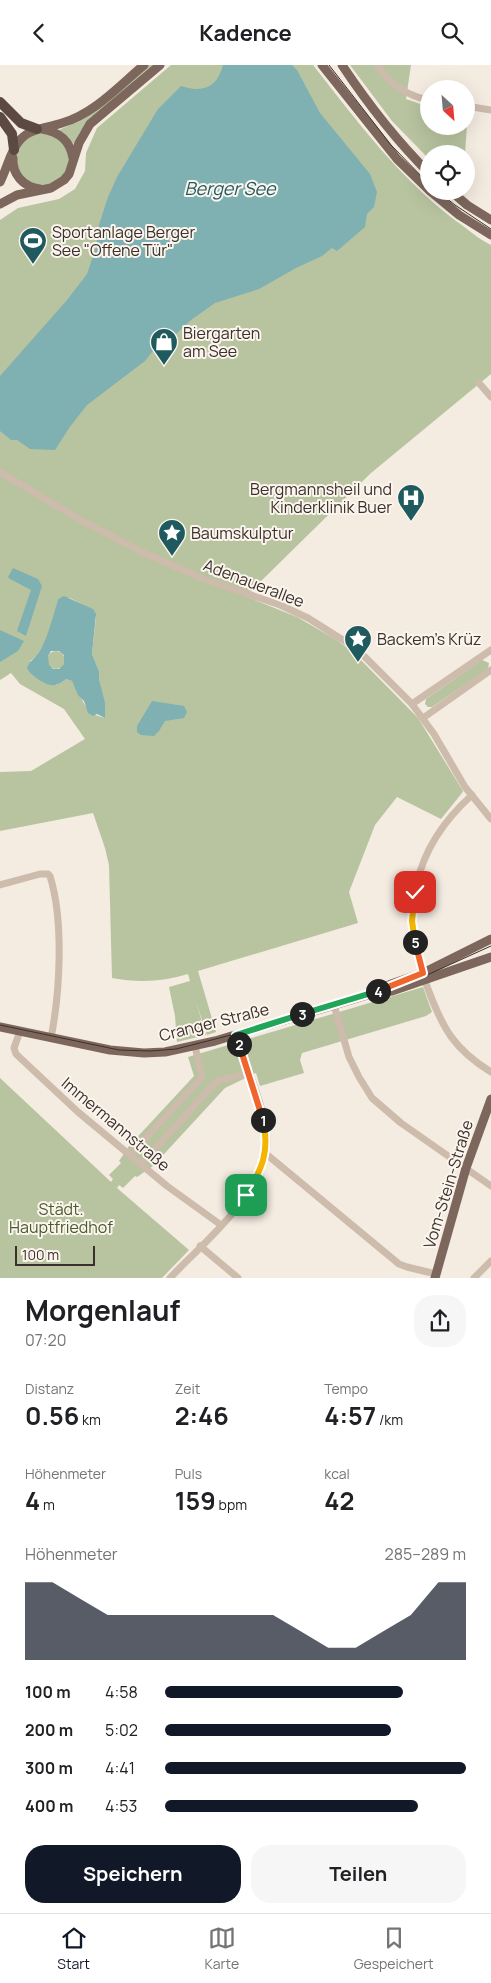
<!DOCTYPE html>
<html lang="de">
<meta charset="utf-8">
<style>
:root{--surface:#fff;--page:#f6f6f6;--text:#202124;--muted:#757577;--line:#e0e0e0;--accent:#111827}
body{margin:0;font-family:Manrope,sans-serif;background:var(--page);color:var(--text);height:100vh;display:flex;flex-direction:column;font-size:19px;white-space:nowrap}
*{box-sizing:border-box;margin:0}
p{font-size:16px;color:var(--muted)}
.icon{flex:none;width:28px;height:28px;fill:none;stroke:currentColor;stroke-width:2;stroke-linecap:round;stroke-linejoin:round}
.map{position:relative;height:1213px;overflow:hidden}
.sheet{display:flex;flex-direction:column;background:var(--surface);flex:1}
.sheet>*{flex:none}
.needle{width:32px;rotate:154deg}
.tools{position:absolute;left:420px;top:15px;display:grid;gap:10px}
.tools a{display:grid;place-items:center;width:55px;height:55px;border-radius:50%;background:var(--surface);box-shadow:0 5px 20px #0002;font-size:25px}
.scale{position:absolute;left:15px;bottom:12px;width:80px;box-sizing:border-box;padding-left:5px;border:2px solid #3b302b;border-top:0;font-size:14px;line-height:18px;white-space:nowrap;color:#3b302b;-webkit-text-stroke:4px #fbf5ee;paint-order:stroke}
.pin{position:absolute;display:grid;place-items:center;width:42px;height:42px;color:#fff;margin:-21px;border-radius:10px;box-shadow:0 2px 8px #0006}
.km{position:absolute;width:25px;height:25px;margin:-12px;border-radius:50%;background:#222;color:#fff;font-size:14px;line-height:25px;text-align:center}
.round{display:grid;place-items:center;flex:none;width:52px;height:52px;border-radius:20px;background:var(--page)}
.headline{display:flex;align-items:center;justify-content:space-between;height:85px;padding:0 25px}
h1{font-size:28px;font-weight:700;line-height:38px}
.figures{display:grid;grid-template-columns:repeat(3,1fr);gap:8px;height:85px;padding:5px 25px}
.figures div{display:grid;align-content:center}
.figures b{font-size:25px;font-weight:700}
.figures small{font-size:14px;font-weight:400}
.figures p{font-size:14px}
.chart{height:140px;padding:10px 25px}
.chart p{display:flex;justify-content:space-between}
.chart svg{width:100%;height:90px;margin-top:5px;fill:var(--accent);opacity:.7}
.button{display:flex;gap:10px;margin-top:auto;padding:10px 25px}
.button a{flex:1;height:58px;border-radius:20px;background:var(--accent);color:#fff;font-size:20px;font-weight:700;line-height:58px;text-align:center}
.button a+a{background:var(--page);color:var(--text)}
ul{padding:0 25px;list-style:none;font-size:16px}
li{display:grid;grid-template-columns:80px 60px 1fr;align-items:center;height:38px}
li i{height:12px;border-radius:6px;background:var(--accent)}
header{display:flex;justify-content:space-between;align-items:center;height:65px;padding:0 25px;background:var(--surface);font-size:22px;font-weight:700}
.dock{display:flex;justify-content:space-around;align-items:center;height:70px;border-top:1px solid var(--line);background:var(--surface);font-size:14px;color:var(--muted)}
.dock a{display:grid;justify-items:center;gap:2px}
.dock .on{color:var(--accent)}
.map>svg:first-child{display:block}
.green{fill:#b8c4a0;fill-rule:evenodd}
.water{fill:#7fb0b2;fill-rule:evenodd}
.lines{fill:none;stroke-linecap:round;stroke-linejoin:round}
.minor{stroke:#cdbbac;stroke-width:7}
.major{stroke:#7d675c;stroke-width:9}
.highway{stroke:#5c4a42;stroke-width:10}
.tram{stroke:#3b302b;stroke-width:1}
.split-1-casing{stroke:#fff;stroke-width:10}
.split-2-casing{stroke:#fff;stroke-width:10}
.split-3-casing{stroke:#fff;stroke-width:10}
.split-4-casing{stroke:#fff;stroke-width:10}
.split-5-casing{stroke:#fff;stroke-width:10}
.split-6-casing{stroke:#fff;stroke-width:10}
.split-1{stroke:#f5b400;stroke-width:6}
.split-2{stroke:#f0652b;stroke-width:6}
.split-3{stroke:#22a559;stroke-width:6}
.split-4{stroke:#22a559;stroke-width:6}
.split-5{stroke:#f0652b;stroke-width:6}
.split-6{stroke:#f5b400;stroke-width:6}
.labels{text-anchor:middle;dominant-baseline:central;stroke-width:4;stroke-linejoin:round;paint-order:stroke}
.poi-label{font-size:16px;fill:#3b302b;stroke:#fbf5ee;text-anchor:start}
.street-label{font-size:16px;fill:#3b302b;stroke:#fbf5ee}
.park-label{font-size:16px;fill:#4a5a2e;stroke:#fbf5ee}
.water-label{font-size:18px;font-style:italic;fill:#1f5a5e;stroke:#fbf5ee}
</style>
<header><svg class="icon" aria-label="back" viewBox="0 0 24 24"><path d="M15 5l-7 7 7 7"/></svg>Kadence<svg class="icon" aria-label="search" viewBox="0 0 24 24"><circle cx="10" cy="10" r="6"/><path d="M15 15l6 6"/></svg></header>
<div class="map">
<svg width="491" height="1213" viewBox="0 0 491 1213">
<rect width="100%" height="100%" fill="#f4ebe1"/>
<g class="green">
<polygon points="149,0 155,0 92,53 80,67 74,79 59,65 83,54"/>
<path d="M171 0H313C357 56 399 113 456 156 468 164 478 174 491 180V309L371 408 255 522 247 532 297 552 335 574 353 587 418 653 463 726 462 728 441 754 397 732 375 760 349 827 358 858 198 906 216 967 207 970 196 937 206 970 177 977 175 951 169 922 190 916 188 909C163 917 138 918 112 913L109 800 105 783 93 748 0 766V707L31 706 85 674 64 644 20 619 11 608 0 615V155L18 143 59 134 75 124 85 106 86 88 97 63ZM70 533 89 543 96 552 92 589 99 606V614L105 644V653L95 650 86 642 72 616 66 614 56 620 30 596C48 585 53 553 58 534Z"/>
<polygon points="350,0 411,0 406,34 429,42 429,61 466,61 467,60 465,89 429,89 429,94 392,56"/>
<path d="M46 67 64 78C66 84 70 91 69 97 68 122 33 130 19 110 18 107 17 101 16 98 15 95 14 91 16 87 19 80 26 74 31 69Z"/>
<circle cx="56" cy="595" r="9"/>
<polygon points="482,595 489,598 488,604 432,642 428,642 425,639 426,634"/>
<polygon points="423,922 432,947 426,951 302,988 300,995 304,1008 260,1021 256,1008 225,1023 153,1101 137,1112 135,1111 123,1123 119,1120 117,1123 189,1185 162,1213 0,1213 0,1013 111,1117 113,1114 109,1110 121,1098 119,1096 129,1081 194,1011 188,992"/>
</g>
<g class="water">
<path d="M223 0H292L297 5 320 48 370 109 377 127 374 142 367 149 365 162 337 186 332 183 322 191 296 203 259 224 215 238 191 255 160 284 152 287 145 296 87 340 69 363 55 385 30 384 17 375H11L0 366V311L67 235 87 209 96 182 99 160 108 132 117 112 158 44 181 21C203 28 217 23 223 0Z"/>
<polygon points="13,503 38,514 42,521 26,571 17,566 31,525 10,514 8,512"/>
<path d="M64 531 93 544 96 549 92 589 99 606V614L105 638V653L97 649 93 651 88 648 84 636 78 630 72 616 66 614C63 616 59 619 55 620 47 622 30 610 27 603 29 596 37 592 41 584 49 569 53 551 58 534ZM51 586H59L64 590V599L59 604H53L49 600 48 591Z"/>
<polygon points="0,565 24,576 18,586 0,597"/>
<polygon points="152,636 184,641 187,647 184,653 165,656 159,666 154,671 141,670 137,667 137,661"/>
</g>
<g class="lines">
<g class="minor">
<path d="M377 0C390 19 407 31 429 35"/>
<polyline points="466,41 491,45"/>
<polyline points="479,318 491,332"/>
<polyline points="0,407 77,453 144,488 204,514 280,540 308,553 346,577 363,590 412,639 434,669 465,722 491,754"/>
<polyline points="412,639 491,585"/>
<polyline points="423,653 491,605"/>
<path d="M472 730C411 785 400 849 428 924 443 964 454 984 491 1007"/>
<path d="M0 820 40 809H48L50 811C64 856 60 927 51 973"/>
<polyline points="334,940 349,992 359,1012 372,1033 401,1058 491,1121"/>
<polyline points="20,966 14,983 16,989 78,1047 167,1121 221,1160"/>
<polyline points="265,1088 399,1199 407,1202 436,1209"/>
<polyline points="130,1090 202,1012 195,981"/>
<polyline points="141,1099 216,1017 248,1008"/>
<polyline points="200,1181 238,1213"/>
<path d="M170 1213C203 1178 267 1127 267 1076 267 1047 245 998 236 970"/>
<polyline points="474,1213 491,1196"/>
</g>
<g class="major">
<polyline points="322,0 397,94 429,125"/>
<path d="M342 0C368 39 396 75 429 108"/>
<path d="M42 64C60 67 70 76 73 93"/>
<path d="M13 93C12 109 23 122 40 124"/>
<path d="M0 117C7 104 10 86 20 75 30 63 48 63 62 58 94 49 120 20 144 0"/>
<polyline points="430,126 459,150 491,170"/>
<polyline points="451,126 467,140 491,155"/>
<polyline points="0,139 17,130 51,123 64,115 69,109 79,78 90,59 160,0"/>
<polyline points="378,926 391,919 423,908 491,874"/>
<polyline points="0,962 110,985 144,988 165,987 215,976 374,928 392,926 491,892"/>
<polyline points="435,1213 466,1103 491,1034"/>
</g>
<g class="highway">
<polyline points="0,37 21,58 37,64"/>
<polyline points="0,52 12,69 14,85"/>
</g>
<g class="tram">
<polyline points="329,0 391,80 429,119"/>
<polyline points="437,126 455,140 491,164"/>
<polyline points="0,960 119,985 151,986 176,984 235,969 427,910 491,881"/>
</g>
</g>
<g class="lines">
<defs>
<path id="split-1" d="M246 1130C262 1104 270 1087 263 1055"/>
<polyline id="split-2" points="239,979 263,1055"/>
<polyline id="split-3" points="239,979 236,970 302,949"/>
<polyline id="split-4" points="302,949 378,926"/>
<polyline id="split-5" points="378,926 423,908 415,877"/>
<polyline id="split-6" points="415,827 412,856 415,877"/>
</defs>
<use href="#split-1" class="split-1-casing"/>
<use href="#split-2" class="split-2-casing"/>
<use href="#split-3" class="split-3-casing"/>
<use href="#split-4" class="split-4-casing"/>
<use href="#split-5" class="split-5-casing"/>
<use href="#split-6" class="split-6-casing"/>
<use href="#split-1" class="split-1"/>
<use href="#split-2" class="split-2"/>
<use href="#split-3" class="split-3"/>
<use href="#split-4" class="split-4"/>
<use href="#split-5" class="split-5"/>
<use href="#split-6" class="split-6"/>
</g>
<defs>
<symbol id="stadium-pin" viewBox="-11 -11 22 30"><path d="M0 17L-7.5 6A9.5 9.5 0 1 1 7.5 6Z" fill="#1f5a5e" stroke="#fbf5ee"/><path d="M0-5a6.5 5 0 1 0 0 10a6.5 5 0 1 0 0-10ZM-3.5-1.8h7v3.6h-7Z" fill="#fff"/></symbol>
<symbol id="shop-pin" viewBox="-11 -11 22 30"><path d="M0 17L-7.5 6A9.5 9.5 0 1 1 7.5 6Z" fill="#1f5a5e" stroke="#fbf5ee"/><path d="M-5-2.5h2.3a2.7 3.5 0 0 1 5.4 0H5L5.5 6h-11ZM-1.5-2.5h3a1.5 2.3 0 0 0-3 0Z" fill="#fff"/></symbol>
<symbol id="hospital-pin" viewBox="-11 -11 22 30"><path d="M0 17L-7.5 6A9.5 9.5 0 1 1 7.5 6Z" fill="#1f5a5e" stroke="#fbf5ee"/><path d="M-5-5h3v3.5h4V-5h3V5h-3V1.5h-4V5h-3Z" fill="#fff"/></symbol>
<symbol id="sight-pin" viewBox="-11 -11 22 30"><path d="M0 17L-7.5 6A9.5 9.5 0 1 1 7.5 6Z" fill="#1f5a5e" stroke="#fbf5ee"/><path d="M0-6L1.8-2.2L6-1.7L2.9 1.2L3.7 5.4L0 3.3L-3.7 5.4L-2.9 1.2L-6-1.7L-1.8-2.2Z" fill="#fff"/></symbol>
</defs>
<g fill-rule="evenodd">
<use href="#stadium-pin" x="17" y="160" width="32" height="43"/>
<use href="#shop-pin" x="148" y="261" width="32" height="43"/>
<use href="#hospital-pin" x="395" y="417" width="32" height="43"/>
<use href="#sight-pin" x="156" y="452" width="32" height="43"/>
<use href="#sight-pin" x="342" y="558" width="32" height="43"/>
</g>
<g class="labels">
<g class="poi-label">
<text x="52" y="167">Sportanlage Berger<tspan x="52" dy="18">See "Offene Tür"</tspan></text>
<text x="183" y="268">Biergarten<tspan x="183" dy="18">am See</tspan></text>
<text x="392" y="424" text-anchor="end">Bergmannsheil und<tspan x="392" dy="18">Kinderklinik Buer</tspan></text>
<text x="191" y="468">Baumskulptur</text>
<text x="377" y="574">Backem's Krüz</text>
</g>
<g class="street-label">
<text transform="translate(254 518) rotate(21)">Adenauerallee</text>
<text transform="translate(214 957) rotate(-14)">Cranger Straße</text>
<text transform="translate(116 1059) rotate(40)">Immermannstraße</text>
<text transform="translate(448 1119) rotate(-73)">Vom-Stein-Straße</text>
</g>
<g class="park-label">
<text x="61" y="1144">Städt.<tspan x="61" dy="18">Hauptfriedhof</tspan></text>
</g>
<g class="water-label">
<text x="230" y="123">Berger See</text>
</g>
</g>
</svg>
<div class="tools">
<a><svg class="needle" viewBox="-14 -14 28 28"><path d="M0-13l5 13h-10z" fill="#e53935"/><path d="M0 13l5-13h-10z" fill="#757577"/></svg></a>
<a><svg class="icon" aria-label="locate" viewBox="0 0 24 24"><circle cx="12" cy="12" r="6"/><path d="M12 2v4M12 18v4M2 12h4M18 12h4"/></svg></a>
</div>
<div class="scale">100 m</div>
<div class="pin" style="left:246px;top:1130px;background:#1e9e55"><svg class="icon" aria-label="arrive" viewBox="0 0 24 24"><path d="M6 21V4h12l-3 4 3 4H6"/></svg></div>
<div class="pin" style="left:415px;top:827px;background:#d93025"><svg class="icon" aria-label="check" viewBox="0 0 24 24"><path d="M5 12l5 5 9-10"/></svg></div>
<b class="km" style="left:263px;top:1055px">1</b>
<b class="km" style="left:239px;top:979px">2</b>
<b class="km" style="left:302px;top:949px">3</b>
<b class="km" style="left:378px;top:926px">4</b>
<b class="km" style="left:415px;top:877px">5</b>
</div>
<section class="sheet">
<div class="headline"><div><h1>Morgenlauf</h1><p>07:20</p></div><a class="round"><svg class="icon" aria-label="share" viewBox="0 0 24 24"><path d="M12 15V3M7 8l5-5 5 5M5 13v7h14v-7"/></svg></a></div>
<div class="figures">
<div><p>Distanz</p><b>0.56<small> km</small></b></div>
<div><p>Zeit</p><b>2:46</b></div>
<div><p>Tempo</p><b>4:57<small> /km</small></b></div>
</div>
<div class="figures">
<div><p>Höhenmeter</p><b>4<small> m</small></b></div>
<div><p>Puls</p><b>159<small> bpm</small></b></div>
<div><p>kcal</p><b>42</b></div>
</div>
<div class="chart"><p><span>Höhenmeter</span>285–289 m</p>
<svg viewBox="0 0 160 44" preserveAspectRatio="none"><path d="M0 44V6L10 6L20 14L30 22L40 22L50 22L60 22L70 22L80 22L90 22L100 30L110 38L120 38L130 30L140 22L150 6L160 6V44z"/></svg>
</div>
<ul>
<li><b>100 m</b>4:58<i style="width:79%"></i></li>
<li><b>200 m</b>5:02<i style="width:75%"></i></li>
<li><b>300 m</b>4:41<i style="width:100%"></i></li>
<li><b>400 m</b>4:53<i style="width:84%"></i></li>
</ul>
<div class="button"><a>Speichern</a><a>Teilen</a></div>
</section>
<nav class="dock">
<a class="on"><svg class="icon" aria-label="home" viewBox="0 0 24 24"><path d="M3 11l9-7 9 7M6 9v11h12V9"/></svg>Start</a>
<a><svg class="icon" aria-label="map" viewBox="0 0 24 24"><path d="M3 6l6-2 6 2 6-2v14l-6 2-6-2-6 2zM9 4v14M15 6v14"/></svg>Karte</a>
<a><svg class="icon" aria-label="saved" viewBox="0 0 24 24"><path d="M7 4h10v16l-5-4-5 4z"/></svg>Gespeichert</a>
</nav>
